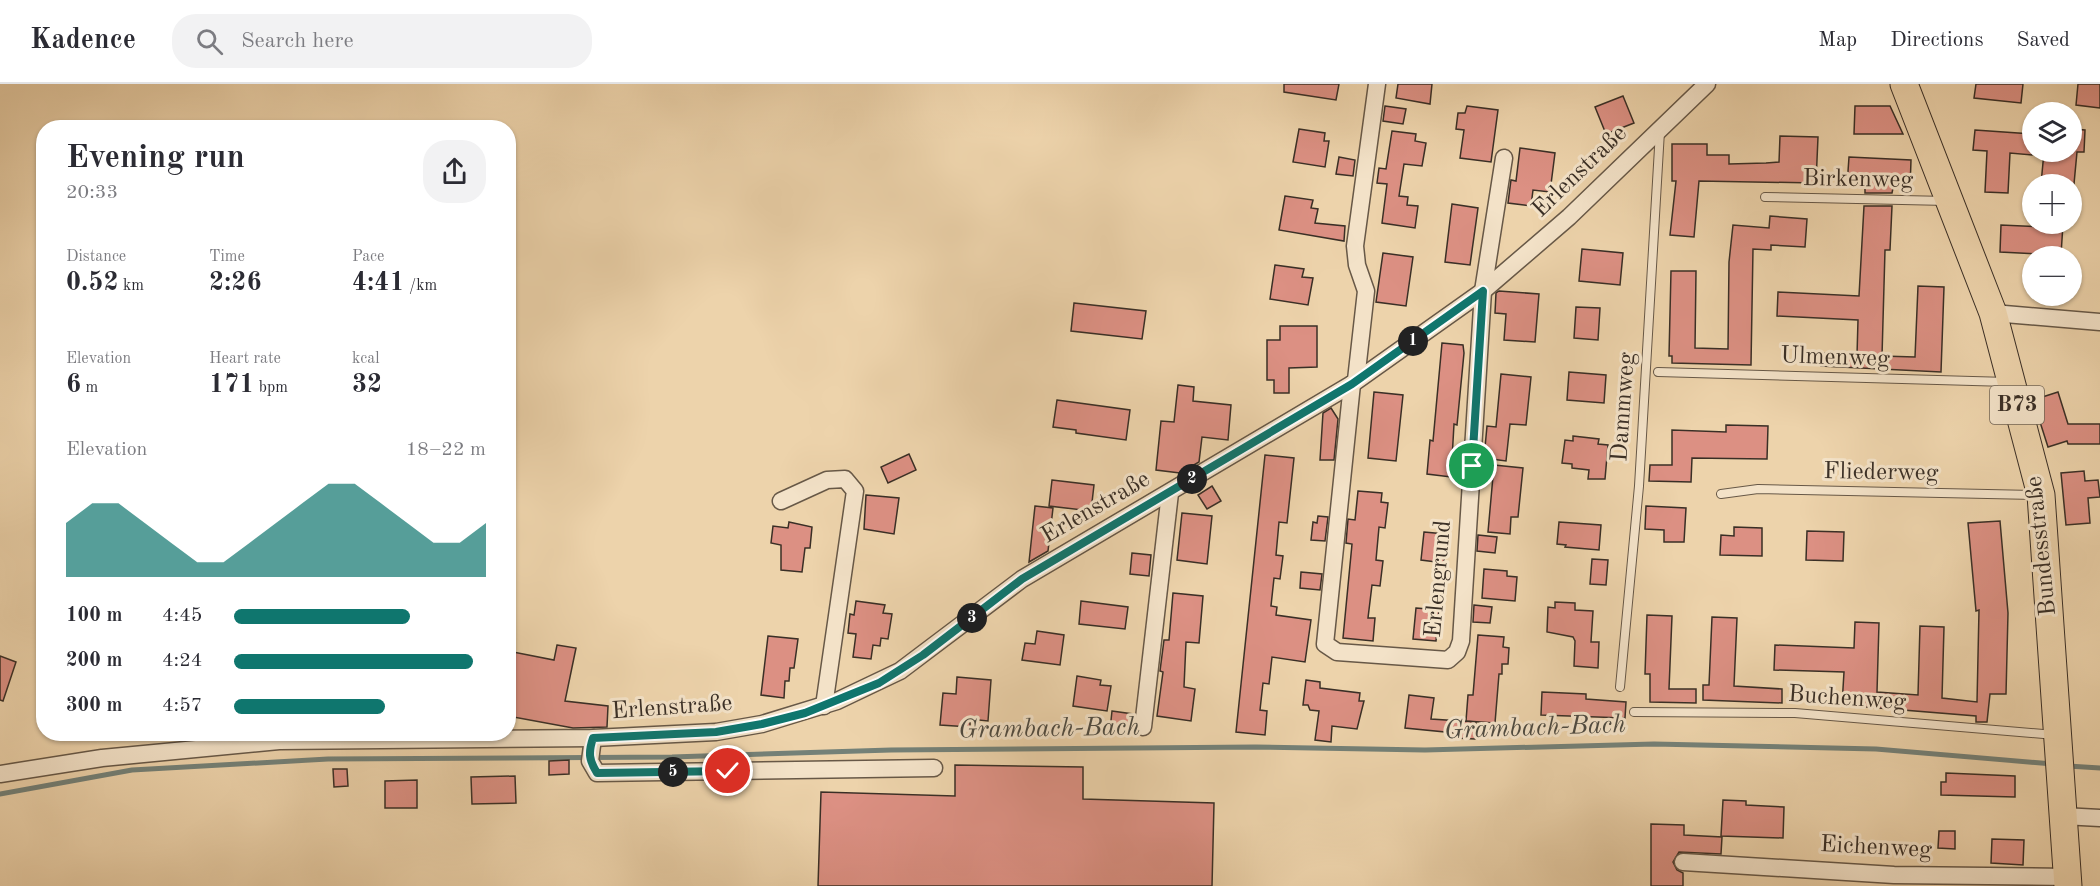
<!DOCTYPE html>
<meta charset="utf-8">
<style>
:root{--surface:#fff;--page:#f2f2f3;--text:#2b2b33;--muted:#7c7c81;--line:#e1e1e2;--accent:#0f766e}
body{margin:0;font-family:"Old Standard TT",serif;background:var(--page);color:var(--text);height:100vh;display:flex;flex-direction:column;font-size:22px;white-space:nowrap}
*{box-sizing:border-box;margin:0}
p{font-size:20px;color:var(--muted)}
.icon{flex:none;width:33px;height:33px;fill:none;stroke:currentColor;stroke-width:2;stroke-linecap:round;stroke-linejoin:round}
.map{position:relative;flex:1;overflow:hidden}
.sheet{position:absolute;left:36px;top:36px;width:480px;height:621px;display:flex;flex-direction:column;background:var(--surface);border-radius:24px;box-shadow:0 2px 4px #0004}
.sheet>*{flex:none}
.buttons{position:absolute;left:2022px;top:18px;display:grid;gap:12px}
.buttons a{display:grid;place-items:center;width:60px;height:60px;border-radius:50%;background:var(--surface);box-shadow:0 2px 4px #0004;font-size:30px}
.pin{position:absolute;display:grid;place-items:center;width:51px;height:51px;color:#fff;margin:-26px;border:3px solid #fff;border-radius:50%;box-shadow:0 2px 6px #0007}
.km{position:absolute;width:30px;height:30px;margin:-15px;border-radius:50%;background:#222;color:#fff;font-size:16px;line-height:30px;text-align:center}
.round{display:grid;place-items:center;flex:none;width:63px;height:63px;border-radius:24px;background:var(--page)}
.head{display:flex;align-items:center;justify-content:space-between;height:102px;padding:0 30px}
h1{font-size:33px;font-weight:800;line-height:45px}
.metrics{display:grid;grid-template-columns:repeat(3,1fr);gap:9px;height:102px;padding:6px 30px}
.metrics div{display:grid;align-content:center}
.metrics b{font-size:26px;font-weight:800}
.metrics small{font-size:16px;font-weight:400}
.metrics p{font-size:16px}
.chart{height:168px;padding:12px 30px}
.chart p{display:flex;justify-content:space-between}
.chart svg{width:100%;height:108px;margin-top:6px;fill:var(--accent);opacity:.7}
ul{padding:0 30px;list-style:none;font-size:20px}
li{display:grid;grid-template-columns:96px 72px 1fr;align-items:center;height:45px}
li i{height:15px;border-radius:8px;background:var(--accent)}
header{display:flex;align-items:center;gap:36px;box-sizing:border-box;height:84px;padding:0 30px;background:var(--surface);border-bottom:2px solid var(--line)}
header strong{font-size:28px}
nav{display:flex;gap:33px;margin-inline-start:auto;font-size:21px}
.search{width:420px;height:54px;background:var(--page);display:flex;align-items:center;gap:15px;box-sizing:border-box;padding:0 21px;border-radius:24px;color:var(--muted);font-size:22px}
.map>svg:first-child{display:block}
.lines{fill:none;stroke-linecap:round;stroke-linejoin:round}
.stream{stroke:#748178;stroke-width:5}
.building{fill:#dc9083;stroke:#3a2f26;stroke-width:1.5}
.service-casing{stroke:#675847;stroke-width:10}
.minor-casing{stroke:#675847;stroke-width:19}
.primary-casing{stroke:#3a2f26;stroke-width:29}
.service{stroke:#f3e2c8;stroke-width:8}
.minor{stroke:#f3e2c8;stroke-width:16}
.primary{stroke:#edd3ab;stroke-width:27}
.route-casing{stroke:#fff;stroke-width:12}
.route{stroke:#0f766e;stroke-width:8}
.labels{text-anchor:middle;dominant-baseline:central;stroke-width:6;stroke-linejoin:round;paint-order:stroke}
.shield{fill:#f3e2c8;stroke:#726557;stroke-width:1.5}
.shield-label{font-size:22px;font-weight:bold;fill:#3a2f26}
.street-label{font-size:24px;fill:#3a2f26;stroke:#f3e2c8}
.water-label{font-size:26px;font-style:italic;fill:#4d4a41;stroke:#f3e2c8}
</style>
<header>
<strong>Kadence</strong>
<div class="search"><svg class="icon" aria-label="search" viewBox="0 0 24 24"><circle cx="10" cy="10" r="6"/><path d="M15 15l6 6"/></svg>Search here</div>
<nav><a>Map</a><a>Directions</a><a>Saved</a></nav>
</header>
<div class="map">
<svg width="2100" height="802" viewBox="0 0 2100 802">
<rect width="100%" height="100%" fill="#edd3ab"/>
<filter id="stains"><feTurbulence type="fractalNoise" baseFrequency=".00333" numOctaves="4"/><feColorMatrix values="0 0 0 0 .2 0 0 0 0 .09 0 0 0 0 .02 0 0 0 .5 -.17"/></filter>
<radialGradient id="worn" r=".72"><stop offset=".6" stop-color="#630" stop-opacity="0"/><stop offset="1" stop-color="#630" stop-opacity=".3"/></radialGradient>
<g class="lines">
<g class="stream">
<polyline points="2068,682 2100,684"/>
<polyline points="0,710 132,686 328,675 672,673 891,666 1255,663 1425,666 1654,660 1876,665 2053,680"/>
</g>
</g>
<g class="building">
<polygon points="1284,0 1339,0 1336,16 1284,8"/>
<polygon points="1398,0 1432,0 1430,20 1396,14"/>
<polygon points="1976,0 2023,0 2021,19 1974,14"/>
<polygon points="2078,0 2100,0 2100,24 2076,21"/>
<polygon points="1623,12 1634,39 1606,50 1595,23"/>
<polygon points="1385,22 1406,25 1403,40 1383,37"/>
<polygon points="1467,22 1498,26 1491,78 1460,74 1464,46 1456,45 1458,29 1465,29"/>
<polygon points="1855,22 1890,22 1903,50 1854,50"/>
<polygon points="1299,45 1325,49 1324,57 1329,57 1325,83 1293,78"/>
<polygon points="2072,45 2085,46 2084,68 2077,68 2074,100 2041,100 2044,68 2072,68"/>
<polygon points="1975,46 2032,50 2032,71 2010,69 2008,109 1985,108 1987,67 1973,66"/>
<polygon points="1392,47 1416,50 1415,57 1426,59 1422,82 1404,80 1399,112 1408,113 1407,121 1418,122 1415,144 1382,139 1387,100 1377,99 1379,84 1386,85"/>
<polygon points="1780,52 1818,53 1816,99 1699,97 1694,153 1670,151 1676,97 1672,97 1672,60 1707,60 1707,71 1729,71 1729,80 1766,79 1779,78"/>
<polygon points="1520,64 1555,69 1550,108 1533,106 1531,122 1508,119 1511,96 1516,97"/>
<polygon points="1339,73 1355,76 1353,92 1336,90"/>
<polygon points="1849,73 1911,76 1910,105 1893,104 1892,109 1865,109 1865,103 1847,102"/>
<polygon points="1285,112 1313,116 1311,124 1318,125 1315,139 1345,142 1344,157 1279,146"/>
<polygon points="1452,120 1478,124 1470,181 1445,178"/>
<polygon points="1864,122 1892,122 1890,166 1885,166 1882,272 1915,273 1918,202 1944,203 1941,288 1821,282 1821,269 1857,271 1858,236 1777,232 1778,208 1859,212"/>
<polygon points="1770,132 1807,135 1805,163 1771,161 1771,166 1753,165 1751,281 1672,279 1672,272 1669,272 1671,187 1696,187 1695,264 1728,265 1729,178 1733,141 1769,144"/>
<polygon points="2043,140 2063,140 2061,171 2000,168 2001,141 2044,143"/>
<polygon points="1582,165 1623,169 1620,201 1579,197"/>
<polygon points="1383,169 1413,173 1406,222 1376,218"/>
<polygon points="1275,181 1304,185 1302,193 1313,194 1308,221 1270,215"/>
<polygon points="1499,207 1539,210 1535,258 1504,256 1506,230 1495,229 1496,209"/>
<polygon points="1074,219 1146,227 1142,255 1071,247"/>
<polygon points="1576,223 1600,224 1598,256 1574,254"/>
<polygon points="1280,242 1317,242 1317,283 1289,284 1289,309 1274,309 1274,296 1267,296 1267,256 1280,256"/>
<polygon points="1442,259 1463,261 1464,269 1457,341 1454,340 1451,393 1427,390 1430,356 1433,357"/>
<polygon points="1569,288 1606,291 1604,319 1567,316"/>
<polygon points="1501,290 1531,293 1526,341 1510,340 1506,377 1484,374 1487,342 1496,343"/>
<polygon points="1178,301 1194,303 1193,317 1231,321 1228,356 1202,353 1199,378 1180,389 1156,386 1161,337 1174,338"/>
<polygon points="1374,308 1403,311 1396,377 1368,374"/>
<polygon points="2058,308 2068,340 2100,340 2100,360 2068,360 2067,357 2048,363 2033,316"/>
<polygon points="1057,316 1130,326 1126,356 1076,349 1076,346 1053,343"/>
<polygon points="1331,324 1338,335 1334,376 1320,376 1323,329"/>
<polygon points="1726,341 1768,342 1767,375 1692,374 1691,398 1649,397 1650,381 1672,381 1672,346 1726,348"/>
<polygon points="1573,352 1599,355 1598,360 1608,361 1605,395 1588,395 1589,386 1572,384 1572,380 1562,379 1565,356 1573,357"/>
<polygon points="909,370 916,386 888,399 881,383"/>
<polygon points="1265,371 1294,374 1287,439 1279,438 1276,471 1283,472 1280,495 1274,494 1271,522 1277,523 1276,531 1311,536 1305,578 1272,573 1269,600 1263,599 1260,626 1267,627 1265,651 1236,648"/>
<polygon points="1494,381 1523,384 1518,433 1511,433 1510,450 1488,448"/>
<polygon points="2084,387 2085,397 2098,396 2100,413 2088,414 2090,439 2066,441 2061,389"/>
<polygon points="1052,396 1094,401 1091,427 1049,422"/>
<polygon points="1212,402 1221,417 1207,425 1198,411"/>
<polygon points="1358,407 1382,409 1381,418 1388,419 1385,444 1379,443 1376,476 1383,477 1380,502 1372,501 1368,534 1375,534 1373,557 1343,554 1352,460 1346,459 1348,435 1355,436"/>
<polygon points="866,411 899,414 894,450 864,445"/>
<polygon points="1035,422 1053,424 1048,467 1029,478"/>
<polygon points="1646,422 1686,424 1684,458 1664,458 1664,446 1645,445"/>
<polygon points="1182,429 1212,432 1207,480 1177,476"/>
<polygon points="1318,432 1328,433 1325,457 1311,456 1313,438 1317,439"/>
<polygon points="2000,437 2008,529 2006,610 1990,610 1987,638 1976,638 1976,632 1842,621 1844,588 1774,586 1775,561 1854,564 1855,538 1879,539 1877,608 1918,611 1920,542 1944,543 1942,614 1977,618 1979,526 1976,527 1968,439"/>
<polygon points="789,438 812,443 810,464 805,464 802,488 781,486 781,461 771,459 773,442 788,444"/>
<polygon points="1559,438 1601,441 1599,466 1565,463 1566,461 1557,460"/>
<polygon points="1734,443 1762,444 1762,472 1720,471 1721,451 1734,452"/>
<polygon points="1807,447 1844,448 1843,477 1806,476"/>
<polygon points="1424,448 1445,450 1444,479 1421,476"/>
<polygon points="1478,451 1497,453 1495,469 1477,467"/>
<polygon points="1132,469 1151,471 1149,492 1130,490"/>
<polygon points="1592,475 1608,476 1606,501 1590,500"/>
<polygon points="1484,485 1507,487 1507,492 1517,493 1515,517 1482,514"/>
<polygon points="1301,488 1322,490 1320,506 1300,504"/>
<polygon points="1173,509 1203,512 1199,559 1186,558 1184,603 1195,605 1191,637 1157,632 1163,588 1160,587 1164,556 1169,556"/>
<polygon points="856,517 885,521 883,529 892,530 888,555 881,554 880,562 873,561 871,575 853,573 856,550 848,549 850,530 854,531"/>
<polygon points="1081,517 1128,523 1125,545 1079,540"/>
<polygon points="1555,518 1575,519 1575,526 1593,527 1591,558 1599,558 1598,584 1574,582 1575,557 1573,553 1547,548 1548,523 1555,524"/>
<polygon points="1474,521 1492,523 1490,539 1473,538"/>
<polygon points="1416,524 1439,526 1436,557 1413,555"/>
<polygon points="1647,531 1672,532 1669,605 1696,605 1696,619 1650,618 1650,590 1645,590"/>
<polygon points="1712,533 1737,534 1734,602 1782,605 1782,619 1703,616 1703,601 1709,601"/>
<polygon points="1037,547 1064,551 1060,581 1022,576 1025,559 1035,560"/>
<polygon points="1478,551 1504,553 1503,563 1509,564 1508,580 1502,580 1502,590 1499,590 1495,639 1466,637 1468,611 1473,611"/>
<polygon points="768,552 798,555 794,584 790,584 789,597 785,597 784,614 761,611"/>
<polygon points="557,561 576,564 565,617 608,622 607,643 573,644 508,632 508,567 554,576"/>
<polygon points="0,572 16,578 3,617 0,616"/>
<polygon points="1077,592 1101,596 1100,601 1111,602 1107,627 1073,622"/>
<polygon points="957,593 991,596 988,637 970,635 970,643 940,641 943,609 956,610"/>
<polygon points="1306,596 1320,598 1320,604 1360,609 1359,617 1364,617 1357,645 1332,642 1331,658 1315,656 1319,627 1310,626 1308,621 1303,621"/>
<polygon points="1542,608 1586,610 1586,615 1626,618 1625,634 1541,631"/>
<polygon points="1409,611 1434,614 1431,635 1476,638 1475,655 1455,654 1455,649 1405,644"/>
<polygon points="1112,627 1133,630 1131,648 1110,646"/>
<polygon points="569,676 569,690 549,691 549,677"/>
<polygon points="955,681 1083,683 1083,715 1214,719 1212,802 818,802 821,708 955,712"/>
<polygon points="333,685 347,685 348,702 334,703"/>
<polygon points="1946,689 2015,692 2015,713 1941,711 1941,698 1946,698"/>
<polygon points="515,692 516,719 472,720 471,693"/>
<polygon points="417,696 417,724 385,724 385,697"/>
<polygon points="1723,716 1746,717 1746,721 1784,723 1783,754 1721,752"/>
<polygon points="1651,740 1684,741 1684,751 1722,753 1721,770 1679,768 1673,778 1677,786 1683,789 1683,802 1651,802"/>
<polygon points="1939,747 1955,747 1955,765 1938,764"/>
<polygon points="1992,755 2024,756 2023,781 1991,779"/>
</g>
<g class="lines">
<defs>
<g id="service">
<polyline points="1765,113 1947,117"/>
<polyline points="1658,288 2008,298"/>
<polyline points="1721,410 1758,405 2037,411"/>
<polyline points="1620,603 1639,402 1660,47"/>
<polyline points="1634,628 1795,629 2055,651"/>
</g>
<g id="minor">
<polyline points="1993,229 2100,238"/>
<polyline points="1356,296 1366,207 1357,181 1355,162 1377,0"/>
<polyline points="1352,300 1325,560 1337,568 1448,576 1457,568 1461,557 1483,207 1504,74"/>
<polyline points="781,417 827,396 845,395 855,407 824,622"/>
<polyline points="1143,643 1170,409"/>
<polyline points="593,654 590,677 597,689 934,684"/>
<polyline points="0,690 102,674 279,657 593,654 716,648 762,640 837,617 900,587 1022,495 1352,300 1483,207 1569,133 1707,0"/>
<polyline points="2063,732 2100,734"/>
<polyline points="1683,778 1894,791 2068,793"/>
</g>
<polyline id="primary" points="1904,0 1993,229 2041,411 2068,802"/>
</defs>
<use href="#service" class="service-casing"/>
<use href="#minor" class="minor-casing"/>
<use href="#primary" class="primary-casing"/>
<use href="#service" class="service"/>
<use href="#minor" class="minor"/>
<use href="#primary" class="primary"/>
</g>
<g class="lines">
<defs>
<path id="route" d="M728 687 597 689C589 676 588 669 593 654L716 648 762 640 805 629 879 599 923 571 1022 495 1352 300 1483 207 1472 382"/>
</defs>
<use href="#route" class="route-casing"/>
<use href="#route" class="route"/>
</g>
<g class="labels">
<rect class="shield" x="1990" y="302" width="54" height="38" rx="4.5"/>
<g class="shield-label">
<text x="2017" y="321">B73</text>
</g>
<g class="street-label">
<text transform="translate(1580 88) rotate(-44)">Erlenstraße</text>
<text transform="translate(1858 96) rotate(1)">Birkenweg</text>
<text transform="translate(1835 274) rotate(2)">Ulmenweg</text>
<text transform="translate(1624 323) rotate(-86)">Dammweg</text>
<text transform="translate(1881 389) rotate(1)">Fliederweg</text>
<text transform="translate(1096 424) rotate(-30)">Erlenstraße</text>
<text transform="translate(2042 462) rotate(-96)">Bundesstraße</text>
<text transform="translate(1439 495) rotate(-85)">Erlengrund</text>
<text transform="translate(1847 615) rotate(4)">Buchenweg</text>
<text transform="translate(672 624) rotate(-4)">Erlenstraße</text>
<text transform="translate(1876 764) rotate(3)">Eichenweg</text>
</g>
<g class="water-label">
<text transform="translate(1535 644) rotate(-2)">Grambach-Bach</text>
<text transform="translate(1049 645) rotate(-1)">Grambach-Bach</text>
</g>
</g>
<rect width="100%" height="100%" filter="url(#stains)"/>
<rect width="100%" height="100%" fill="url(#worn)"/>
</svg>
<div class="buttons">
<a><svg class="icon" aria-label="layers" viewBox="0 0 24 24"><path d="M12 4l9 5-9 5-9-5zM3 14l9 5 9-5"/></svg></a>
<a>+</a>
<a>−</a>
</div>
<div class="pin" style="left:1472px;top:382px;background:#1e9e55"><svg class="icon" aria-label="arrive" viewBox="0 0 24 24"><path d="M6 21V4h12l-3 4 3 4H6"/></svg></div>
<div class="pin" style="left:728px;top:687px;background:#d93025"><svg class="icon" aria-label="check" viewBox="0 0 24 24"><path d="M5 12l5 5 9-10"/></svg></div>
<b class="km" style="left:1413px;top:257px">1</b>
<b class="km" style="left:1192px;top:395px">2</b>
<b class="km" style="left:972px;top:534px">3</b>
<b class="km" style="left:673px;top:688px">5</b>
<section class="sheet">
<div class="head"><div><h1>Evening run</h1><p>20:33</p></div><a class="round"><svg class="icon" aria-label="share" viewBox="0 0 24 24"><path d="M12 15V3M7 8l5-5 5 5M5 13v7h14v-7"/></svg></a></div>
<div class="metrics">
<div><p>Distance</p><b>0.52<small> km</small></b></div>
<div><p>Time</p><b>2:26</b></div>
<div><p>Pace</p><b>4:41<small> /km</small></b></div>
</div>
<div class="metrics">
<div><p>Elevation</p><b>6<small> m</small></b></div>
<div><p>Heart rate</p><b>171<small> bpm</small></b></div>
<div><p>kcal</p><b>32</b></div>
</div>
<div class="chart"><p><span>Elevation</span>18–22 m</p>
<svg viewBox="0 0 160 44" preserveAspectRatio="none"><path d="M0 44V22L10 14L20 14L30 22L40 30L50 38L60 38L70 30L80 22L90 14L100 6L110 6L120 14L130 22L140 30L150 30L160 22V44z"/></svg>
</div>
<ul>
<li><b>100 m</b>4:45<i style="width:70%"></i></li>
<li><b>200 m</b>4:24<i style="width:95%"></i></li>
<li><b>300 m</b>4:57<i style="width:60%"></i></li>
</ul>
</section>
</div>
